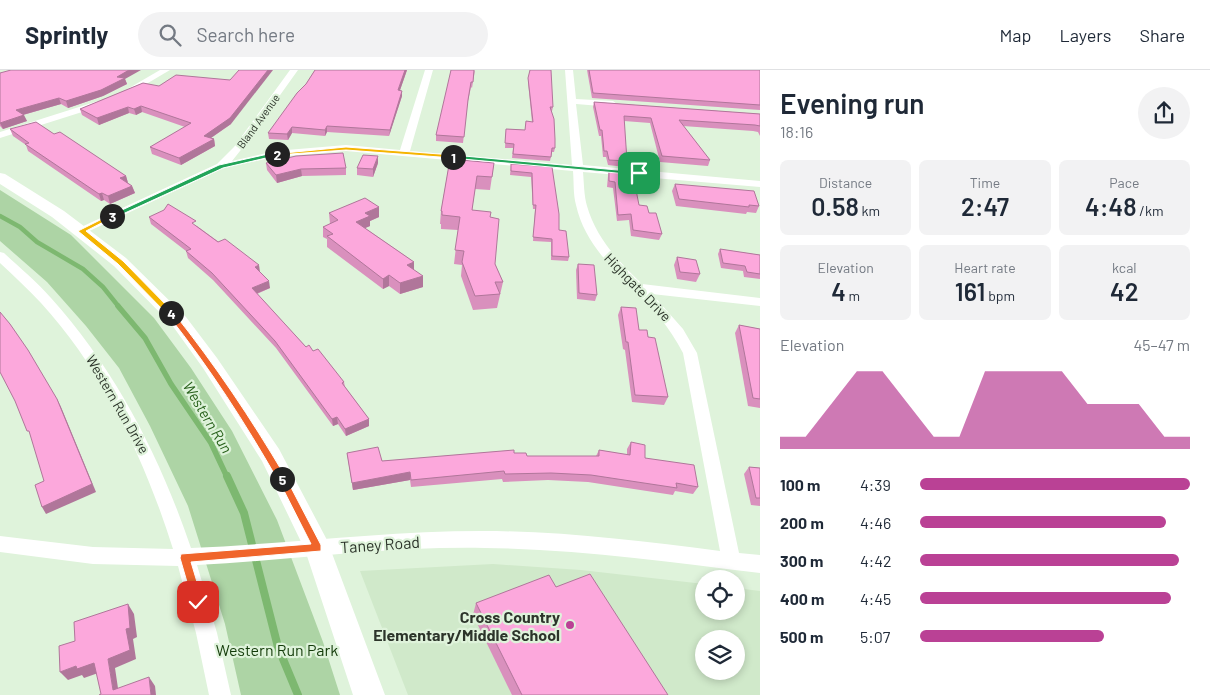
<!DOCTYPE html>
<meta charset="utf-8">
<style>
:root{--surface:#fff;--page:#f2f2f3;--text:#1f2937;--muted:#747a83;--line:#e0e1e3;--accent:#ba4195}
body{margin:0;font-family:Barlow,sans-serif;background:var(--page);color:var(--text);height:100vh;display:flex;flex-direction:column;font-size:19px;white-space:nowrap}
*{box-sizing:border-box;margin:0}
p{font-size:16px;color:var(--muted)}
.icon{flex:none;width:28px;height:28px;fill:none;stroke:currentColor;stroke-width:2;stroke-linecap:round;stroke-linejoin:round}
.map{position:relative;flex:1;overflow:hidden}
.details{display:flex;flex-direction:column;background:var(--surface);width:450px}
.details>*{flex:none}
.fabs{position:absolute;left:695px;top:500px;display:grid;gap:10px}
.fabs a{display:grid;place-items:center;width:50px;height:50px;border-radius:50%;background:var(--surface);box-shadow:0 2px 8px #0003;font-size:25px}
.pin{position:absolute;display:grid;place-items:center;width:42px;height:42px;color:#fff;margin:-21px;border-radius:10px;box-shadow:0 2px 8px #0006}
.km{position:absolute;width:25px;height:25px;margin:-12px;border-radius:50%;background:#222;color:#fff;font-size:14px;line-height:25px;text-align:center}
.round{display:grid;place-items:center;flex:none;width:52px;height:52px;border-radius:26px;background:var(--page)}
.headline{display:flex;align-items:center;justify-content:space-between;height:85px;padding:0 20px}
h1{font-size:28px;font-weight:600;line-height:38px}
.figures{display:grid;grid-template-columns:repeat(3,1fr);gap:8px;height:85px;padding:5px 20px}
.figures div{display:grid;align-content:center;border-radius:8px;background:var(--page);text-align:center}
.figures b{font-size:25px;font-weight:600}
.figures small{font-size:14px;font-weight:400}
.figures p{font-size:14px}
.chart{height:140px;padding:10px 20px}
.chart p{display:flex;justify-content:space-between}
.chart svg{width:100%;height:90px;margin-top:5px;fill:var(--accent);opacity:.7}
ul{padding:0 20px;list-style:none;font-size:16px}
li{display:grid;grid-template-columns:80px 60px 1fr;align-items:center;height:38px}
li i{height:12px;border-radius:6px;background:var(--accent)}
header{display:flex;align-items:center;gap:30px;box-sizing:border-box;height:70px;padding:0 25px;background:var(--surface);border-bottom:1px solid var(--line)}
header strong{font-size:24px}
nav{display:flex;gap:28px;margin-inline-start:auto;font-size:18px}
.search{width:350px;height:45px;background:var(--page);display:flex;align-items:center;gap:12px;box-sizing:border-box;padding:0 18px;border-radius:28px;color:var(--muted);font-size:19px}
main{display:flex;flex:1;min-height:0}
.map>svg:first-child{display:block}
.built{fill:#d0e9ca;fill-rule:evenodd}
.green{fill:#add4a5}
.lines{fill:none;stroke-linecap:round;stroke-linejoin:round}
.stream-far2{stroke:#7db870;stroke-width:4.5}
.stream-far1{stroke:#7db870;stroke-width:5.5}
.stream{stroke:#7db870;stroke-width:8}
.street{fill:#fff;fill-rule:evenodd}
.secondary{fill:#fff;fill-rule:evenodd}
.wall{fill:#d990bd}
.shaded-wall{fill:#b0769a}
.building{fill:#fca8dc;stroke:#b0769a}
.split-1{fill:#22a559;stroke:#fff}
.split-2{fill:#f5b400;stroke:#fff}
.split-3{fill:#22a559;stroke:#fff}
.split-4{fill:#f5b400;stroke:#fff}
.split-5{fill:#f0652b;stroke:#fff}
.split-6{fill:#f0652b;stroke:#fff}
.poi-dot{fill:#ba4195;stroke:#dff3db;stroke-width:2}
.labels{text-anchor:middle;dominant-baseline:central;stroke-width:4.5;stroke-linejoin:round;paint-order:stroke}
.far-street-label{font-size:11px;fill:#2c342a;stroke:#dff3db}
.street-label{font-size:14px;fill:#2c342a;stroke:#dff3db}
.water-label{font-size:15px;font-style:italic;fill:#28611b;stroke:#dff3db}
.near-street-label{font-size:16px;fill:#2c342a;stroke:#dff3db}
.near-poi-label{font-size:16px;font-weight:bold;fill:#2c342a;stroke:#dff3db;text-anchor:end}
.near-park-label{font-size:16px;fill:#133b09;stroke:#dff3db}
</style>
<header>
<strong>Sprintly</strong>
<div class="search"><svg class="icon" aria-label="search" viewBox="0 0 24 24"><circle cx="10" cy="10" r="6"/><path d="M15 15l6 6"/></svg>Search here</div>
<nav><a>Map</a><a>Layers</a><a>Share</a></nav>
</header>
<main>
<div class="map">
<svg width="760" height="625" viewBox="0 0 760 625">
<rect width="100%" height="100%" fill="#dff3db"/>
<path class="built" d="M493 494 581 500 704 514V541H736V518L760 521V625H408L360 501ZM704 569H736V601H704Z"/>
<polygon class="green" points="0,120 71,165 154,248 191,298 232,361 277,450 323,572 340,625 241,625 225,554 188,436 150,356 119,298 86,256 47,212 0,171"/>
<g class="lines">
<polyline class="stream-far2" points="0,146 20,157 37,172 83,199 103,217 119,237"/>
<polyline class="stream-far1" points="118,236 145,268 171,314 211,373 227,407"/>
<polyline class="stream" points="227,406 244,443 278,577 298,625"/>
<g class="street">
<polygon points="160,0 170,0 131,23 124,21"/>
<path d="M290 0H298L240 81 232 91 275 81 346 75 400 80 425 0H433L410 81 572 95 565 0H573L576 29 613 31 617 34 613 37 576 34 583 95 760 111V117L583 102C584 113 584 126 587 136 596 168 619 192 642 214L760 228V236L652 224 683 259 697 283 739 483 760 485V503C669 492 577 479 485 478 389 476 293 490 197 495L217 563 231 625H209L196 563 178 496 93 494 0 482V466L93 477 173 479C145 390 104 302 41 233 28 219 14 206 0 193V182L4 183C20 198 37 212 51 228 116 300 160 387 191 478 288 474 385 461 482 461 562 461 641 471 720 481L683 283C676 270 669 259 660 248 630 212 587 184 576 135 573 124 574 112 573 101L346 81 275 87 224 98 85 163H77L75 161 77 159 217 94 234 77Z"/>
<polygon points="98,31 101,32 101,36 0,68 0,62"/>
</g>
<polygon class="secondary" points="0,103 5,104 64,141 126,188 186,247 217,288 279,379 327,470 385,625 353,625 305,480 262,391 203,298 172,255 114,196 52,147 0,114"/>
</g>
<g class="wall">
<polygon points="315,0 407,0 400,20 402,26 389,66 327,62 325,66 292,63 288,70 269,69 268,63 306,14"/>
<polygon points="475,0 472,18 471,17 467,36 463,73 436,71 436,65"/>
<polygon points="530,0 553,37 552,41 551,41 555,78 554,82 552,82 550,91 512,88 513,78 505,78 506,59 525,60 526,51 532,52 528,12"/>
<polygon points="587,0 760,0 760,40 592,28"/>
<polygon points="0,3 125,9 127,14 103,26 68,38 61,34 23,45 27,51 3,59 0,56"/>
<polygon points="143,13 231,54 211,68 214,69 215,76 181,95 152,84 150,77 185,57 142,42 136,45 129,43 99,55 82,45 80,39"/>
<polygon points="594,32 760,44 760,66 758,62 753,61 683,56 710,90 708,96 660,92 650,53 624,51 627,91 625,97 608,95 606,87 603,87 601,66 599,66 593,37"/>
<polygon points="10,59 54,64 126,106 128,113 132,116 135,123 110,134 104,130 101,131 28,81 26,75 13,66"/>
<polygon points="450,89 494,93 490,120 475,119 472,140 490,147 495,194 503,212 497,238 473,240 461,206 462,195 454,194 458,160 441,159 441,154 440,154 441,141"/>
<polygon points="266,93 346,98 346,105 302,106 277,113 267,100"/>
<polygon points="378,93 373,107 357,105 357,98"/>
<polygon points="511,94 552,97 559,160 569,187 568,191 551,190 551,172 533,171 535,139 533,139 531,107 510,105"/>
<polygon points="609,100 628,119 639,135 649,143 662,164 659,170 631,166 629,150 617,151 613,118 607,117 608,106"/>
<polygon points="675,114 759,136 756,143 747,142 746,144 676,136 672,121"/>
<polygon points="379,137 379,147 370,151 370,156 365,158 414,192 414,200 423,217 400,224 389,216 383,219 327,177 327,169 323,167 323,157 330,154 329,143"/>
<polygon points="149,147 197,156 260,202 270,218 257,224 306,277 313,281 344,312 345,317 369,349 369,356 346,366 338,354 333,356 276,278 213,210 188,188 186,181 151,154"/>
<polygon points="720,179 760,185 760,209 744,207 743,201 721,198 718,184"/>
<polygon points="677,187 700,204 696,212 677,209 674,195"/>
<polygon points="578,194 597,225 595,231 577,229 576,200"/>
<polygon points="621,237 639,260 648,267 668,327 664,335 632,332 625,280 623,279 618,245"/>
<polygon points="739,255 760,259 760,338 748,336 735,263"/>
<polygon points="631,372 645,388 698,417 693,424 675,421 673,425 588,412 548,410 503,412 502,409 411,417 410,410 353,420 348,390 347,383 382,391 514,383 527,386 596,386 599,380 627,385 627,379"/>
<polygon points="749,397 760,398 760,436 751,435 744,404"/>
<polygon points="556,517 668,625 512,625 473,545 476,533"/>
</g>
<g class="shaded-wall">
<polygon points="129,0 141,0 125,9 127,14 103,26 68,38 66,31"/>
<polygon points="268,0 273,0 231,54 205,72 204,66"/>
<polygon points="405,0 407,0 398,26 398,20"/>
<polygon points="402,21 402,26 389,66 390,60"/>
<polygon points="59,28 61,34 19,46 16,40"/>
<polygon points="141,36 142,42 136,45 134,39"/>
<polygon points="128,37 129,43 99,55 97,48"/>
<polygon points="24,45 27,51 3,59 0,53"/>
<polygon points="327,56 327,62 325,66 325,60"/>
<polygon points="292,57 292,63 288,70 287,64"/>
<polygon points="214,69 215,76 181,95 179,88"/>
<polygon points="378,86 378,93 373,107 373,99"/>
<polygon points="301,99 302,106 277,113 276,105"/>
<polygon points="126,106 128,113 120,108"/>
<polygon points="132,116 135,123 110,134 108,126"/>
<polygon points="102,123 104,130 101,131 99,124"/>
<polygon points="379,137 379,147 370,151 370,156 356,162 356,152 365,143"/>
<polygon points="414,192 414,202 407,195"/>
<polygon points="259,195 260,202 255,197"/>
<polygon points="389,205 389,216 383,219 383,209"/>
<polygon points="423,206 423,217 400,224 400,213"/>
<polygon points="269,211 270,218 253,225 252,218"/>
<polygon points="57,329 61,337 96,422 46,444 42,437"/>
<polygon points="337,347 338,354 333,356 332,349"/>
<polygon points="369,349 369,356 346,366 345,359"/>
<polygon points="410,402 410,410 353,420 352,413"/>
<polygon points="128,534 134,544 137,567 133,569 136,589 115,598 119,625 113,620 108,589 126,559"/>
<polygon points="94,593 101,602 84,608 82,605 68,610 60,602 76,596"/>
<polygon points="149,607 155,616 156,625 151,625"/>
</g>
<g class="building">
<polygon points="11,0 129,0 117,7 125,8 101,20 66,31 59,28 16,40 24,45 0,53 0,3"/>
<polygon points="239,0 268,0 230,48 204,66 214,69 179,88 150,77 191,53 141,36 134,39 128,37 97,48 80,39 143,13 159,16 176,5 230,10"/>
<polygon points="315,0 405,0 398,20 402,21 390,60 327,56 325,60 292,57 287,64 268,63 297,23 306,14"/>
<polygon points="451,0 474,0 473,12 471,12 468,30 464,67 436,65"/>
<polygon points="530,0 551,0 553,37 550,37 554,49 555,69 555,78 552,78 551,87 513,84 514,74 505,73 506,59 525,60 526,51 533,52 528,8"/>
<polygon points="589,0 760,0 760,35 593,23"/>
<polygon points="594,32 760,44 760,56 755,55 679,50 710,90 662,86 651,48 624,46 627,91 609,90 607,81 604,81 602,60 600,60"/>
<polygon points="36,52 54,64 60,62 126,106 120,108 132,116 108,126 102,123 99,124 25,74 29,73 10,59"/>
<polygon points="343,83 346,98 301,99 276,105 266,93 296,86"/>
<polygon points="363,85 378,86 373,99 357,98"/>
<polygon points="450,89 494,93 492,107 477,106 472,140 491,142 490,147 499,149 495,194 503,212 495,212 500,224 475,226 462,192 464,181 455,180 460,147 442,145 442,141 441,141"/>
<polygon points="511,94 552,97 559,144 559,160 566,161 569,187 552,186 552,169 533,167 536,135 533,135 532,103 511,101"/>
<polygon points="609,100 628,102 628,119 636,120 639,135 647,136 649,143 656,143 662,164 633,160 631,144 618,145 615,112 609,111"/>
<polygon points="675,114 754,121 759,136 749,135 749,137 679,129"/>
<polygon points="365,128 379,137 365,143 370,146 356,152 414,192 407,195 423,206 400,213 389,205 383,209 327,166 333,164 323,157 338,150 329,143"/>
<polygon points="168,134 196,151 192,153 218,172 225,169 259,195 255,197 269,211 252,218 306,277 309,275 313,281 318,279 344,312 342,313 369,349 345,359 337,347 332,349 275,271 212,203 186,181 191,179 149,147 164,140"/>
<polygon points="720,179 760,185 760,204 747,202 745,196 723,193"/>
<polygon points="677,187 696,190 700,204 680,202"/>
<polygon points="578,194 594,195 597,225 579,223"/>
<polygon points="621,237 636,238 639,260 647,260 648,267 655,268 668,327 635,325 628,272 626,272"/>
<polygon points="0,242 10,254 28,280 57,329 92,414 42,437 35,415 44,411 29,361 27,361 15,331 0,302"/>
<polygon points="739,255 760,259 760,329 753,328"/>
<polygon points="631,372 645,375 645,388 694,395 698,417 676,413 677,418 591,405 551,403 505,404 504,401 411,410 410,402 352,413 347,383 378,377 382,391 514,380 514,383 526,383 527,386 599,386 599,380 630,385"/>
<polygon points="749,397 760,398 760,428 756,428"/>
<polygon points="590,504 668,625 522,625 476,533 549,505 556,517"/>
<polygon points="128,534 130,558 126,559 130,580 108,589 113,620 149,607 151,625 99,625 101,624 94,593 77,599 76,596 60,602 59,576 75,571 74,552"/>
</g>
<polygon class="split-1" points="453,85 639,102 641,103 639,105 451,88"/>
<polygon class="split-2" points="346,77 453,85 456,87 453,88 346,80 277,85 274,84"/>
<polygon class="split-3" points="277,82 279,85 223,98 114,148 109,146 219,95"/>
<polygon class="split-4" points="110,145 115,146 86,161 123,191 173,242 173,245 168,245 118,194 78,161"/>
<path class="split-5" d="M168 242H173C216 296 250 347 285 406V412H279C244 351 211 300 168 245Z"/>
<polygon class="split-6" points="282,405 285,406 321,475 321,481 191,492 203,532 201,536 198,537 194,536 180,488 181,484 311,474 278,409"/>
<circle class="poi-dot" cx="570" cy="555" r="5"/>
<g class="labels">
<g class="far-street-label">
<text transform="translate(258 51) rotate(-54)">Bland Avenue</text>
</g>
<g class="street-label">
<text transform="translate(638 217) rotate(46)">Highgate Drive</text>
<text transform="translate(118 334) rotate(60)">Western Run Drive</text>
</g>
<g class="water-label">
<text transform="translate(208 347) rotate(59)">Western Run</text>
</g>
<g class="near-street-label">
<text transform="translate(380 474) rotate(-4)">Taney Road</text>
</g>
<g class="near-poi-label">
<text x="560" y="546">Cross Country<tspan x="560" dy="18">Elementary/Middle School</tspan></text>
</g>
<g class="near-park-label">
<text x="277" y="579">Western Run Park</text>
</g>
</g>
</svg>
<div class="fabs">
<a><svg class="icon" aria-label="locate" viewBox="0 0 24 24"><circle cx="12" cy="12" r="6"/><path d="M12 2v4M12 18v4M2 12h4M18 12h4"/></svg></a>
<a><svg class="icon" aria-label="layers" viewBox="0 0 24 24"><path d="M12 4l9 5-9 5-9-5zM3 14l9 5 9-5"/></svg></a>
</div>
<div class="pin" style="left:639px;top:103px;background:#1e9e55"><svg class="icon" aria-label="arrive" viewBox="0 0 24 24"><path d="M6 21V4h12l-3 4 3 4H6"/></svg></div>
<div class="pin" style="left:198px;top:532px;background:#d93025"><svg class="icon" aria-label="check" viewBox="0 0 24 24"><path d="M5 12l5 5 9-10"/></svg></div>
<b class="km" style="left:453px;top:87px">1</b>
<b class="km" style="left:277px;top:84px">2</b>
<b class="km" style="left:112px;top:146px">3</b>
<b class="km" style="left:171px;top:243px">4</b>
<b class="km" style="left:282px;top:409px">5</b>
</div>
<section class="details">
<div class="headline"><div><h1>Evening run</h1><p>18:16</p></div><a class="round"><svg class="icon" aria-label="share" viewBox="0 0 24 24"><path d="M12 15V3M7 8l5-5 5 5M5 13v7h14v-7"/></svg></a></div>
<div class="figures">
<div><p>Distance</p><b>0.58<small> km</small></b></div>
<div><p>Time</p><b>2:47</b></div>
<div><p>Pace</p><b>4:48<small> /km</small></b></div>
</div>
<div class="figures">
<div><p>Elevation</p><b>4<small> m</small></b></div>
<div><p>Heart rate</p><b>161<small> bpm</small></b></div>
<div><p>kcal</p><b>42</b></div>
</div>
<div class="chart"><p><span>Elevation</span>45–47 m</p>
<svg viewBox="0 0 160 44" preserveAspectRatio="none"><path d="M0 44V38L10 38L20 22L30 6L40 6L50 22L60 38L70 38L80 6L90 6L100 6L110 6L120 22L130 22L140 22L150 38L160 38V44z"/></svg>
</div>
<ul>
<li><b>100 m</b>4:39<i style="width:100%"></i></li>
<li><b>200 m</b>4:46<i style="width:91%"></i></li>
<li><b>300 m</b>4:42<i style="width:96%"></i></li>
<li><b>400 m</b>4:45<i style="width:93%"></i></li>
<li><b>500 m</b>5:07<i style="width:68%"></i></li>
</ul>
</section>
</main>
